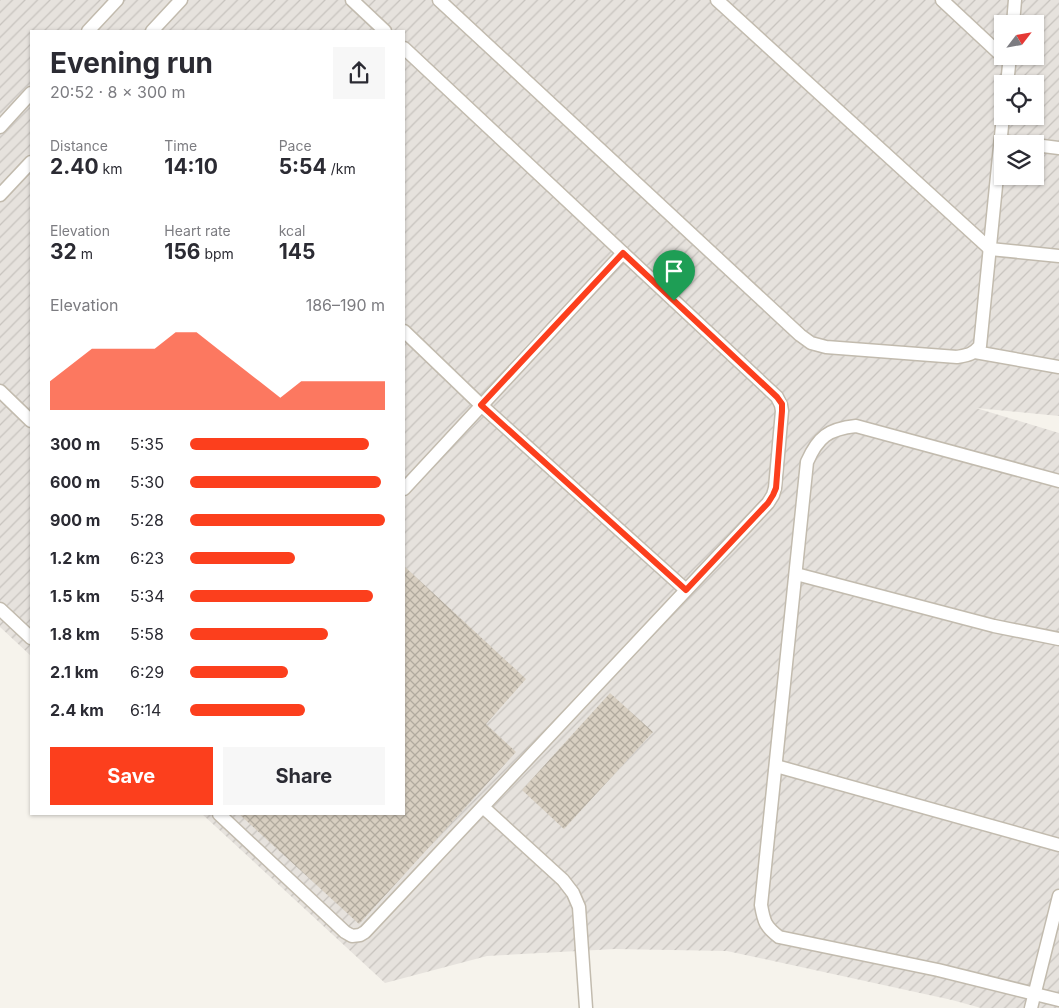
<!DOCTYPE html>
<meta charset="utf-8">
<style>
:root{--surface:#fff;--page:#f7f7f7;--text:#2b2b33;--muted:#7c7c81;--accent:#fc3f1d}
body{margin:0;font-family:Inter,sans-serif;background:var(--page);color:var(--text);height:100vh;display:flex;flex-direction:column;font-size:19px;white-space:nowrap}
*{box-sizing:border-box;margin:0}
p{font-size:16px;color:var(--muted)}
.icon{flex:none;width:28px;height:28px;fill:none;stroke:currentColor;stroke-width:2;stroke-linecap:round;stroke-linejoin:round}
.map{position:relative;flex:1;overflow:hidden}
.panel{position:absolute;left:30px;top:30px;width:375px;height:785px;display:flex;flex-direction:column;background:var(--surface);border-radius:0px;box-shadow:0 1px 4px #0004}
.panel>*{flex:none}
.needle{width:32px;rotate:59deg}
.tools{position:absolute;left:994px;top:15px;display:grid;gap:10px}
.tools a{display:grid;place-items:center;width:50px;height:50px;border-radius:0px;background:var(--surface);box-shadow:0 1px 4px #0004;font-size:25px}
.pin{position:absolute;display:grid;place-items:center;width:42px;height:42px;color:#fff;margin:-51px -21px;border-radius:50% 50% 50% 0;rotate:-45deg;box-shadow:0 0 5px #0007}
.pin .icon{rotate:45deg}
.round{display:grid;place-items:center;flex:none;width:52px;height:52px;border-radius:0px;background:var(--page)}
.headline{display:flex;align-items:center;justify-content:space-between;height:85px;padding:0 20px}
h1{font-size:28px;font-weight:700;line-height:38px}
.metrics{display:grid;grid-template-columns:repeat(3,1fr);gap:8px;height:85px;padding:5px 20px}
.metrics div{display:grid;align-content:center}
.metrics b{font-size:21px;font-weight:700}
.metrics small{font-size:14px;font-weight:400}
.metrics p{font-size:14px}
.chart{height:140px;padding:10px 20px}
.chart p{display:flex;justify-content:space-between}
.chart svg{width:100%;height:90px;margin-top:5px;fill:var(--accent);opacity:.7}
.cta{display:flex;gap:10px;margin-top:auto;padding:10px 20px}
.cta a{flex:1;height:58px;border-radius:0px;background:var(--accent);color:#fff;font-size:20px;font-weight:700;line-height:58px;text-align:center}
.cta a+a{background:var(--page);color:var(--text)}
ul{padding:0 20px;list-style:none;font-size:16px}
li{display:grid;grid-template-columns:80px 60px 1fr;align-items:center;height:38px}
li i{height:12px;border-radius:6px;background:var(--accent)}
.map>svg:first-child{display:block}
.industrial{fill:url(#industrial-furrows);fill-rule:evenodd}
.building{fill:url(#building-cross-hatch)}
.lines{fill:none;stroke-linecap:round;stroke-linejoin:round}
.lane-casing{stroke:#c2bbae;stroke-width:15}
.lane{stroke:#fff;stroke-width:12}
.route-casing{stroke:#fff;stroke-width:10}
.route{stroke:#fc3f1d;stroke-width:6}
</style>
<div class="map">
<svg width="1059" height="1008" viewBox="0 0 1059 1008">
<defs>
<pattern id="industrial-furrows" width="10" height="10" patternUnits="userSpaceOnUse" patternTransform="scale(1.25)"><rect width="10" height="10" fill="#e6e2dd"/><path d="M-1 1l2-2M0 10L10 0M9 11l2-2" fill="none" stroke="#c7c3be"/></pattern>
<pattern id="building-cross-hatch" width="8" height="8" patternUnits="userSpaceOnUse" patternTransform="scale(1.25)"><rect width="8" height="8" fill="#d8cfc1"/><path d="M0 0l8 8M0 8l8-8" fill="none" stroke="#b1aa9e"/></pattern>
</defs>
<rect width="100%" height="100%" fill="#f6f3ec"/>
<path class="industrial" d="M0 0H1059V416L976 408 1059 433V1008H981L952 1000 727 951 615 949 487 956 385 983 202 814H404V31H31V656L0 627ZM1002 24H1035V56H1002ZM1002 84H1035V116H1002ZM1002 144H1035V176H1002Z"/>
<g class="building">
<polygon points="404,566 526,679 486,724 516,752 359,924 239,814 404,814"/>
<polygon points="610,693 653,732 564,829 522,790"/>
</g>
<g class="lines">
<defs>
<g id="lane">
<polyline points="352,0 385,31"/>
<path d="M439 0 800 335 811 343 826 347 957 357C968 355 972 355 980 346L1003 116"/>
<polyline points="717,0 990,249 1059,256"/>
<polyline points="942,0 1002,56"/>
<polyline points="1013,24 1015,0"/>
<polyline points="88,31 117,0"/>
<polyline points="152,31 181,0"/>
<polyline points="1007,84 1010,56"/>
<polyline points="0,127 31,93"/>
<polyline points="1001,141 1021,144"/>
<polyline points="1035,145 1059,148"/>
<polyline points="0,195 31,162"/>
<polyline points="404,331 481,405 686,590"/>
<polyline points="975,352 1059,367"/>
<polyline points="0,391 31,421"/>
<path d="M1059 481 856 426C828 429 818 437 807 462L761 905C764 922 765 926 779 937L938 970 1059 1000"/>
<polyline points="404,489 623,253"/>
<polyline points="796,574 994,626 1059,639"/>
<polyline points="0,609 31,638"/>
<polyline points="776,766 1059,845"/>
<polyline points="483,807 563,880 573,893 579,907 586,1008"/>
<polyline points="219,814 345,932 352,936 360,935 365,932 768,503 773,495 775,488 782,411 781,405 777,397 404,48"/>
<polyline points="1031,1008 1059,896"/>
</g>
</defs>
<use href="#lane" class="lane-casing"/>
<use href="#lane" class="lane"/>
</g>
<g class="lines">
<defs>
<polygon id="route" points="623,253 777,397 782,404 782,411 776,488 773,495 768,503 686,590 481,405"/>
</defs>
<use href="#route" class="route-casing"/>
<use href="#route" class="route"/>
</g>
</svg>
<div class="tools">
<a><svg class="needle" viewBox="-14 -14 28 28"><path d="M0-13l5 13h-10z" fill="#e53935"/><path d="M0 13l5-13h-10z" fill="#7c7c81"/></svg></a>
<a><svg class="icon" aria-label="locate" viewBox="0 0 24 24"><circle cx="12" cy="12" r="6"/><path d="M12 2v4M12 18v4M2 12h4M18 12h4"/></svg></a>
<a><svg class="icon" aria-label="layers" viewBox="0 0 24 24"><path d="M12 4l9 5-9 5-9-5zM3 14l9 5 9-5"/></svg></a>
</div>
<div class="pin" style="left:674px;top:301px;background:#1e9e55"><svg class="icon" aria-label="arrive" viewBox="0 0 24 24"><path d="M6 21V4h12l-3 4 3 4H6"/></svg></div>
<section class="panel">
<div class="headline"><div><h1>Evening run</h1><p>20:52 · 8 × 300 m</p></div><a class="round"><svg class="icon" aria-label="share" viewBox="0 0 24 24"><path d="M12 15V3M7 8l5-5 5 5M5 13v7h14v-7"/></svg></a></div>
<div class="metrics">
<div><p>Distance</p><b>2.40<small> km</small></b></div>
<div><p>Time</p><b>14:10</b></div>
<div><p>Pace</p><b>5:54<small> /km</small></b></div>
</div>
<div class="metrics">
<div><p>Elevation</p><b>32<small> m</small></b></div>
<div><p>Heart rate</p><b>156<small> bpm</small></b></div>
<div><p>kcal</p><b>145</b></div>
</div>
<div class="chart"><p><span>Elevation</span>186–190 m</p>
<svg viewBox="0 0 160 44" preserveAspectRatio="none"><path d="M0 44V30L10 22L20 14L30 14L40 14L50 14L60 6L70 6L80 14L90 22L100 30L110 38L120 30L130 30L140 30L150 30L160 30V44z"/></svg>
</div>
<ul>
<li><b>300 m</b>5:35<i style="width:92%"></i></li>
<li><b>600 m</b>5:30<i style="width:98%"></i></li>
<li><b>900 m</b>5:28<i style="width:100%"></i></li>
<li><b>1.2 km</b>6:23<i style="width:54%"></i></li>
<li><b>1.5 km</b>5:34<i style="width:94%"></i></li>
<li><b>1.8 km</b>5:58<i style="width:71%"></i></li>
<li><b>2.1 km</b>6:29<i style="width:50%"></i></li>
<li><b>2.4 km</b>6:14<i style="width:59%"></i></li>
</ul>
<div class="cta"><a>Save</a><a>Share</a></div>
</section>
</div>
